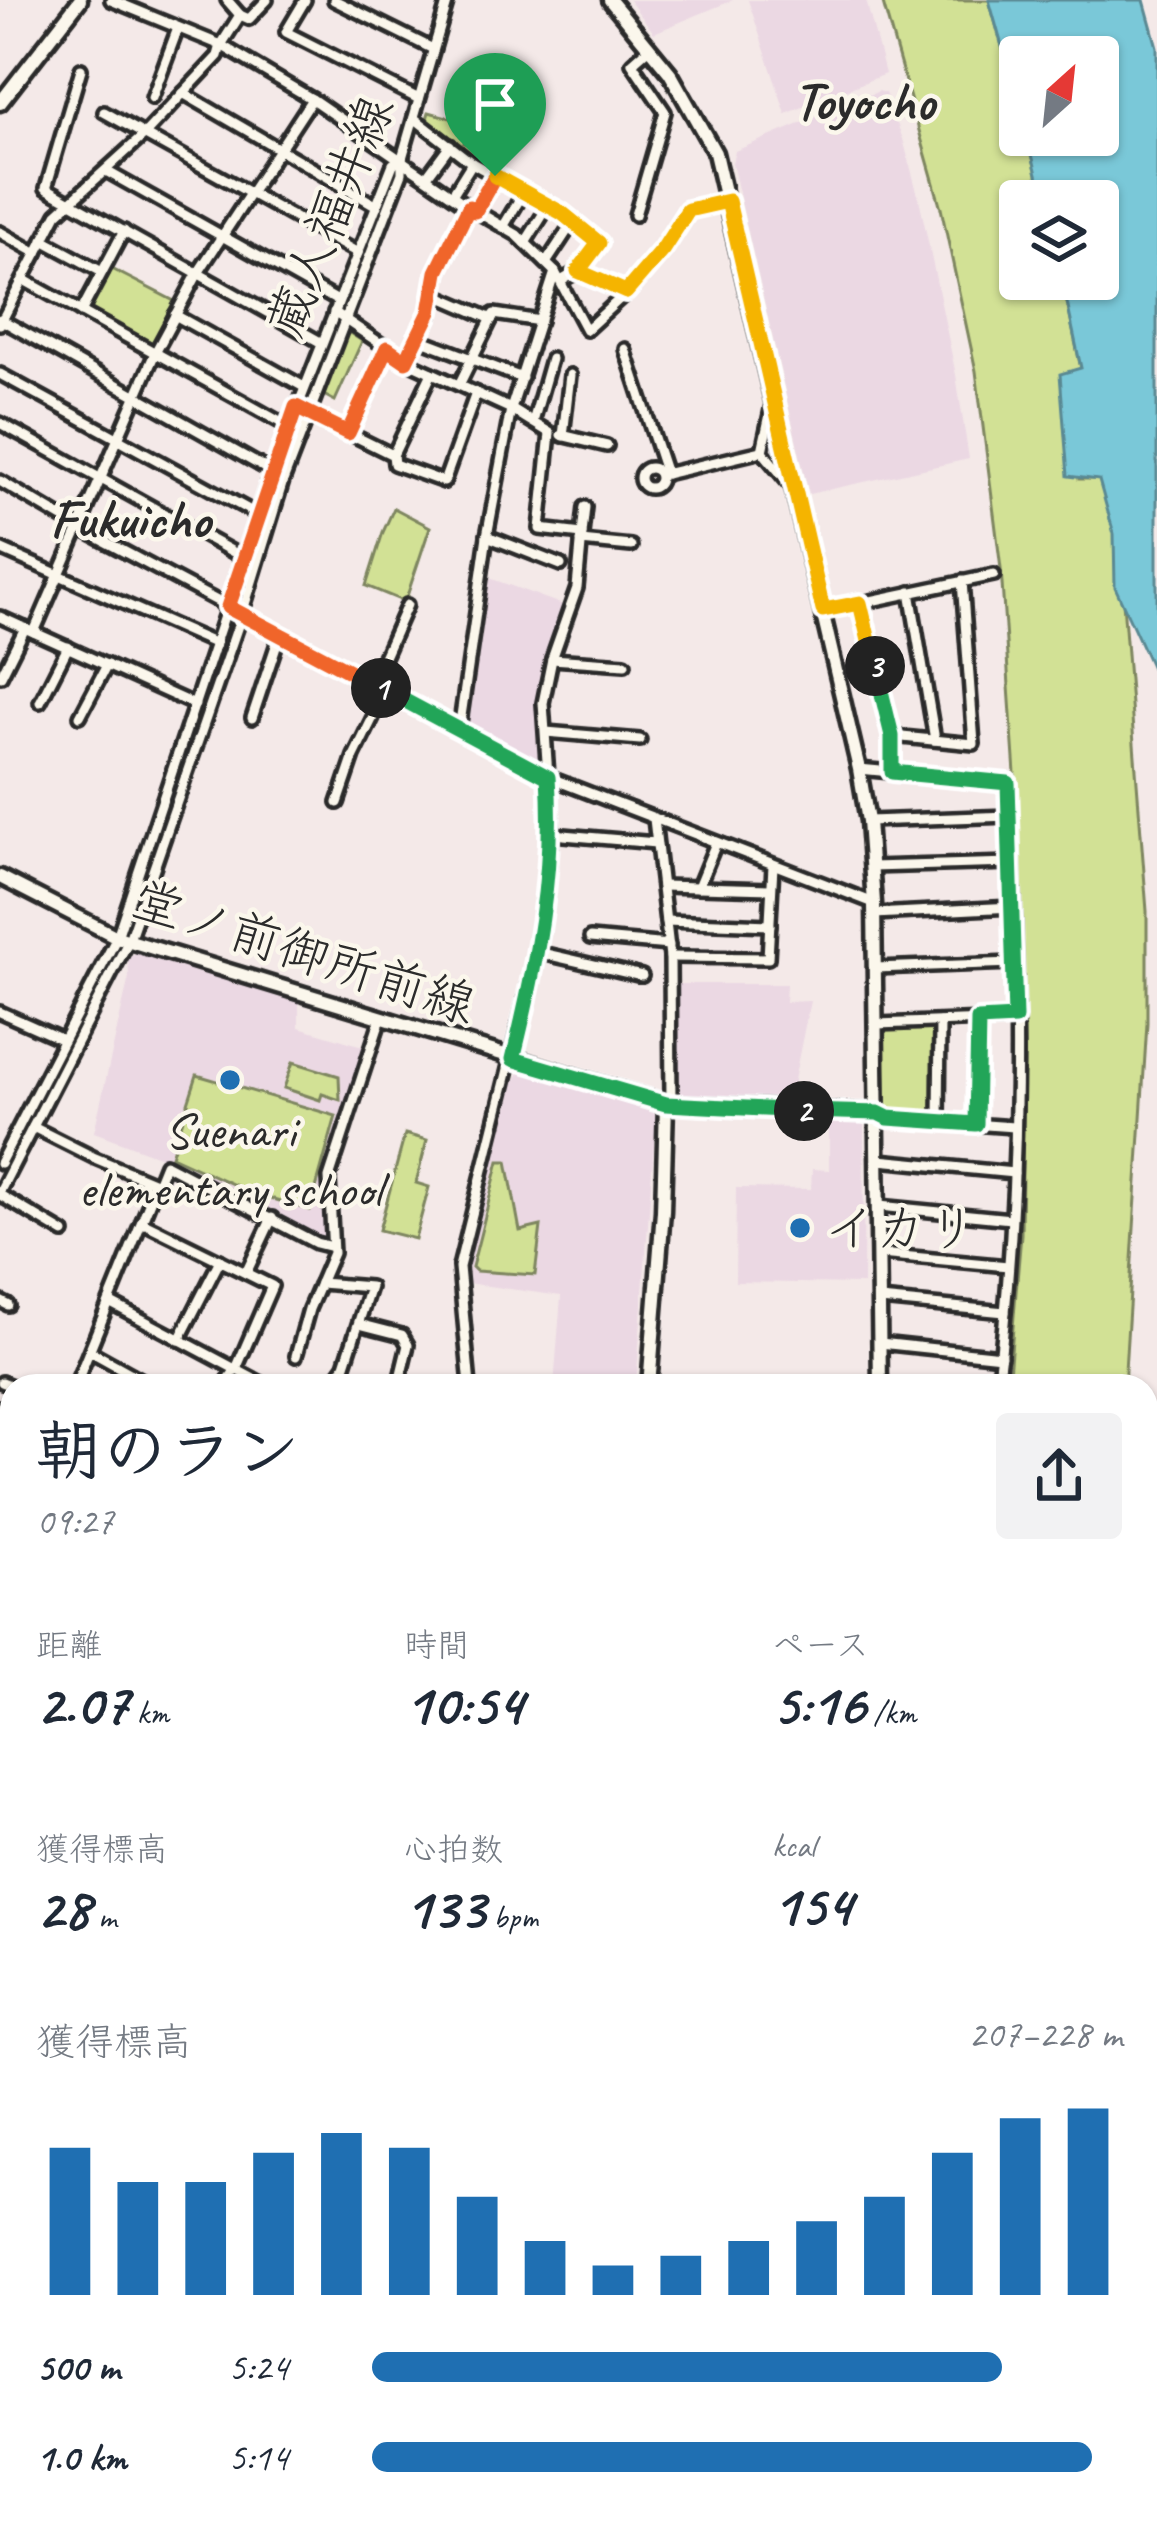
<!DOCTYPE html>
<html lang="ja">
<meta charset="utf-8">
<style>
:root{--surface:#fff;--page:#f2f2f3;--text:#1f2937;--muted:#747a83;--accent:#1f6fb2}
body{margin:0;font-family:Caveat,"Klee One",sans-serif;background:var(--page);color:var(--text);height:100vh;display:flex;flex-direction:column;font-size:45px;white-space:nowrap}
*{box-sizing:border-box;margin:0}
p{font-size:39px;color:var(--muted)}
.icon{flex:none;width:66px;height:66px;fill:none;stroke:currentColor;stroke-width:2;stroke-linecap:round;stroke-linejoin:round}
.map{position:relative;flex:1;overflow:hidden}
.panel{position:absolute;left:0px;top:1374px;width:1158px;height:1155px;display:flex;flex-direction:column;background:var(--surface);border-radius:36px 36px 0 0;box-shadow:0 3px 9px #0004}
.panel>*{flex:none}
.needle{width:78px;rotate:27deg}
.buttons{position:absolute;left:999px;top:36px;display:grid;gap:24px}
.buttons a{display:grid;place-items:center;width:120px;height:120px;border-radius:12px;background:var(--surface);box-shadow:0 3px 9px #0004;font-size:60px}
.pin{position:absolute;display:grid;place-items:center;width:102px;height:102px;color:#fff;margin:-123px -51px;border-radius:50% 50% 50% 0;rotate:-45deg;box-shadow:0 0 12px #0007}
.pin .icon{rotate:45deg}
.km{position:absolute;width:60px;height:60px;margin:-30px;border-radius:50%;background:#222;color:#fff;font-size:33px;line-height:60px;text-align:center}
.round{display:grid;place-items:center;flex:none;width:126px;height:126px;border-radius:12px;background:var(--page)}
.headline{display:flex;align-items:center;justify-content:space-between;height:204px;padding:0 36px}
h1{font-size:66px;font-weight:600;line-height:90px}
.stats{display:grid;grid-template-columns:repeat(3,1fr);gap:18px;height:204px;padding:12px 36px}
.stats div{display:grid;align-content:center}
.stats b{font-size:60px;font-weight:600}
.stats small{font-size:33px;font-weight:400}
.stats p{font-size:33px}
.chart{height:336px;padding:24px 36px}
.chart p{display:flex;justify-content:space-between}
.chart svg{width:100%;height:216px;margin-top:12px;stroke:var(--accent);stroke-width:6}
ul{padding:0 36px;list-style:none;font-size:39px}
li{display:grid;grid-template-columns:192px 144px 1fr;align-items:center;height:90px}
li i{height:30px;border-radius:15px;background:var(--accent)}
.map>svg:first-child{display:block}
.built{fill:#ebd8e3}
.green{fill:#d2e195;stroke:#7e8660;stroke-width:3}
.water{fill:#7ac8d8;stroke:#5a8993;stroke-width:3}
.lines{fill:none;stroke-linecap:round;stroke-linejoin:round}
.stream{stroke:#5a8993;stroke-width:3}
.canal{stroke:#7ac8d8;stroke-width:10}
.street-casing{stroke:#2b2b2b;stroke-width:18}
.secondary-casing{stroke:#2b2b2b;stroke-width:21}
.street{stroke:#fbf7ec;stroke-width:9}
.secondary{stroke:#fbf7ec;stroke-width:12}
.split-1-casing{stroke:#fff;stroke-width:24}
.split-2-casing{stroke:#fff;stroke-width:24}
.split-3-casing{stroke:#fff;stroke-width:24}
.split-4-casing{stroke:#fff;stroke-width:24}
.split-1{stroke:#f0652b;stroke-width:15}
.split-2{stroke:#22a559;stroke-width:15}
.split-3{stroke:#22a559;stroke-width:15}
.split-4{stroke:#f5b400;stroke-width:15}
.poi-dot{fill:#1f6fb2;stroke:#fbf7ec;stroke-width:4.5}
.labels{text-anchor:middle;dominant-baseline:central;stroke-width:9;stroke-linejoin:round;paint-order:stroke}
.street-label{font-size:51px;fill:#2b2b2b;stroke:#fbf7ec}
.poi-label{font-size:51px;fill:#2b2b2b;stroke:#fbf7ec}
.neighbourhood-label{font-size:54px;font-weight:bold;fill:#2b2b2b;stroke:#fbf7ec}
</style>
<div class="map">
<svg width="1157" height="2527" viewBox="0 0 1157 2527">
<rect width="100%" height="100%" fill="#f4e9e8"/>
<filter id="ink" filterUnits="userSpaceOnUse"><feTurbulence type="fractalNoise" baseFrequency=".00833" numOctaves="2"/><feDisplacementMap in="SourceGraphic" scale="24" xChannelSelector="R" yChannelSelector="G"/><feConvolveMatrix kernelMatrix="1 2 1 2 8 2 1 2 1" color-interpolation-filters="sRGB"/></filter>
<g filter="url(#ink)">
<g class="built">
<polygon points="629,0 733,0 654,33"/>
<polygon points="748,0 866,0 885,74 786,114"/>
<polygon points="879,91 885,93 903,139 920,203 956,375 969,459 809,494 732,163 735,151"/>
<polygon points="484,576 566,606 548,655 539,708 542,768 463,727"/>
<polygon points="139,950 299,1001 299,1027 366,1047 322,1178 325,1243 166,1159 94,1132 129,977 128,958"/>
<polygon points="674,984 786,984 785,1002 810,1001 789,1105 675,1098"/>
<polygon points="521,1070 650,1106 656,1116 636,1386 554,1386 561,1296 466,1283 464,1267 511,1086"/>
<polygon points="829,1118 859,1121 864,1125 863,1284 735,1282 736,1188 811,1189 812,1169 829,1170"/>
<polygon points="176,2517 370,2517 366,2527 171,2527"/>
<polygon points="590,2517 771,2517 768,2527 588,2527"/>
</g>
<g class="green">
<polygon points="882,0 989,0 1020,110 1020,135 1027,135 1044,201 1020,201 1020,279 1062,279 1081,369 1079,479 1099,479 1118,538 1147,911 1147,1023 1124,1386 1008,1386 1021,1234 1024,1045 1015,774 1001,569 976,371 941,208"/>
<polygon points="429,112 469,123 464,143 489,150 484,163 426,122"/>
<polygon points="110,268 174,301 152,345 86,311"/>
<polygon points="345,330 362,341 335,401 320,393"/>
<polygon points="394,508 430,527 405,602 366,586 383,532"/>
<polygon points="936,1026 934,1116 885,1112 884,1028"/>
<polygon points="293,1062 339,1076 340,1100 322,1094 320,1100 284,1088"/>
<polygon points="197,1075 336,1116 310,1210 250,1192 171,1156"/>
<polygon points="405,1134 427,1140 416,1183 429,1187 415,1239 379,1230"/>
<polygon points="499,1161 507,1161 520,1231 541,1226 535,1275 476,1271 472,1267"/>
<polygon points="1157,2143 1157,2229 1146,2277 1146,2189"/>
<polygon points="186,2517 269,2517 296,2527 182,2527"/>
<polygon points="784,2517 906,2517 903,2527 781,2527"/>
</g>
<g class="water">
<polygon points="989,0 1144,0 1157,47 1157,679 1115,587 1114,534 1099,480 1068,476 1060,374 1081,368 1062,279 1098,279 1098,201 1044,201 1027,135 1098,135 1098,57 1020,57 1020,110"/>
<polygon points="1157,1381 1157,2143 1146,2189 1146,1457 1155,1439"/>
<polygon points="906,2517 1053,2517 1050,2527 903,2527"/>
</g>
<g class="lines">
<g class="stream">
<polyline points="224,53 304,103"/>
<polyline points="312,108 398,167 351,284"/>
<polyline points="235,605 333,328"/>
<polyline points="123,936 230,619"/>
<polyline points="0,1180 120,945"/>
<polyline points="371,2527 375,2517"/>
</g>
<polyline class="canal" points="788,2527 791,2517"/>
<defs>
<g id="street">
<polyline points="111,0 221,45 312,99 469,207 517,235 555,272 586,330 626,293"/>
<polyline points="305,0 286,32 419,99"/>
<polyline points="334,0 433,49"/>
<polyline points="240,15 249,19 267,0"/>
<polyline points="81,69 46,188 322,343"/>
<polyline points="183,93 377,206"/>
<polyline points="152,98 178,28"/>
<polyline points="104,112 358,253"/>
<polyline points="414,118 472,163 562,213 599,243 578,271"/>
<polyline points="106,171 338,301"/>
<polyline points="427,176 450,145"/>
<polyline points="452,195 472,163"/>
<polyline points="475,211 495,175"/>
<polyline points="635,215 665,112 632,63 649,48"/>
<polyline points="503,227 524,192"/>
<polyline points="0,232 37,253"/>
<polyline points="43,240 102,272"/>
<polyline points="525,243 549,205"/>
<polyline points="546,263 573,222"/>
<polyline points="24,280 289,427"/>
<polyline points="561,281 578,271 626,293 663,249 688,210 727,201"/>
<polyline points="434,294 492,319"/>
<polyline points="81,312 124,231"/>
<polyline points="334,312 406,361 511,409 550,433 540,529 582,534 577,588 552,659 543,703 552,834 537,952 459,1267 470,1386"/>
<polyline points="175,315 304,387"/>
<polyline points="0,319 272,472"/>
<polyline points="0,324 57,214 143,136 218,56 221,45 240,15 227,0"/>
<polyline points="417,338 522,378"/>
<polyline points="625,349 666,474"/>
<polyline points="406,361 431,312 438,272 469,207"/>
<polyline points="0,374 258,515"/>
<polyline points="459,385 494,314 540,321"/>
<polyline points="772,405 762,451 791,486"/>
<polyline points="306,412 393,455 394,464 444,482 476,393"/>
<polyline points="533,422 551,359"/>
<polyline points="0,423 244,558"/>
<polyline points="348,433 387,348"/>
<polyline points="561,435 607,446"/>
<polyline points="563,436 570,375"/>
<polyline points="393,455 432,373"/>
<circle cx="650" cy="478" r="10"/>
<polyline points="665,474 762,451"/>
<polyline points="0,481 78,527 548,777 874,903"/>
<polyline points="582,534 585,507"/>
<polyline points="487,536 561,565"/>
<polyline points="581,541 631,546"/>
<polyline points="0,549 216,644"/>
<polyline points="910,592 935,740"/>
<polyline points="860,603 892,736 892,772"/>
<polyline points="823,611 994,575"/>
<polyline points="0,617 195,705"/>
<polyline points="34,632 155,353 198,273 312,99"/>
<polyline points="552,659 625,664"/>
<polyline points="1,676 25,628"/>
<polyline points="372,684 407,605"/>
<polyline points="40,702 68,647"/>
<polyline points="80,716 107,665"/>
<polyline points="252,718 280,634"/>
<polyline points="459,730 487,536 511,409 555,272"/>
<polyline points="546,732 640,740"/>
<polyline points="892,736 974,744 962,581"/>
<path d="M859 769 1008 783C1020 982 1022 1188 997 1386"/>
<polyline points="338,803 354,756 386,691"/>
<polyline points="654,819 670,957 671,1104"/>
<polyline points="868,821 1010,816"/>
<polyline points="552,834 656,843"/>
<polyline points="871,867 1012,863"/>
<polyline points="662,886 771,889"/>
<polyline points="698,887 716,843"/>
<polyline points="874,914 1013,907"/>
<polyline points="666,921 770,925"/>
<polyline points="590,938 669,945"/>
<polyline points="537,952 642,976"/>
<polyline points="670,957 768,958 773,865"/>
<polyline points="875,968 1014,963"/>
<polyline points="0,1012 63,1040"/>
<polyline points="877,1024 1015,1019"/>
<polyline points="878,1113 888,1118 1014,1127"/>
<polyline points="939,1120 940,1022"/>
<polyline points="976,1124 978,1020"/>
<polyline points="33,1127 95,1158 157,1184"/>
<polyline points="879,1160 1014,1173"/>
<polyline points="0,1163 117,937 272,472 393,164 402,158"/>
<polyline points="0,1191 129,940 242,614 283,481 402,173 402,158 448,0"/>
<polyline points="0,1195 64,1233"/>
<polyline points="879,1206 1011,1219"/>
<polyline points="144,1223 272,1286 236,1369 224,1386"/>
<polyline points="880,1254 1008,1266"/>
<polyline points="246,1273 272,1218"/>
<polyline points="320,1283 370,1287 345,1365 330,1386"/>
<polyline points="880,1300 1005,1312"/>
<polyline points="0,1301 8,1305"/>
<polyline points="111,1303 267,1386"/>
<polyline points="359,1324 402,1335 408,1345 398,1386"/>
<polyline points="179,1340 220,1260"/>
<polyline points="880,1343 1001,1356"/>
<polyline points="90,1351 153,1386"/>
<polyline points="296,1356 309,1309 333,1253 329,1178 381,1018"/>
<polyline points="2,1382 12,1386"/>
<polyline points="75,1386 165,1164 316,1243 332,1247"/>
<polyline points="0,1407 12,1412"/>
<polyline points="0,1448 12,1452"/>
<polyline points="0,1551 12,1525"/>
<polyline points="0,1553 12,1560"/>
<polyline points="0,1612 12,1617"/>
<polyline points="0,1699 12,1699"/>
<polyline points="0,1823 12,1816"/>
<polyline points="0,1906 12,1909"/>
<polyline points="0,1963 12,1969"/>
<polyline points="0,2025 12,2000"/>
<polyline points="0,2100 12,2105"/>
<polyline points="0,2225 12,2231"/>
<polyline points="1146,2319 1157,2274"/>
<polyline points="0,2342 12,2316"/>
<polyline points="0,2379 12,2385"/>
<polyline points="1146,2391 1157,2394"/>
<polyline points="0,2435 12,2406"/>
<polyline points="1146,2457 1157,2460"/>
<polyline points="484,2517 491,2527"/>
<polyline points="1128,2517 1157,2524"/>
<polyline points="160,2527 165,2517"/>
<polyline points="431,2527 434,2517"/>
<polyline points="1096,2527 1098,2517"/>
</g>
<g id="secondary">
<polyline points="610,0 670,73 715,153 859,769 868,821 874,903 880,1386"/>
<polyline points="0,103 80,0"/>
<polyline points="0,877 117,937 666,1104 878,1113"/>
<polyline points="649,1386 663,1211 666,1104"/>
<polyline points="0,1746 12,1747"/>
<polyline points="0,1759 12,1759"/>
<polyline points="1146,2080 1157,2083"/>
<polyline points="1146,2094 1157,2097"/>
<polyline points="581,2527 583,2517"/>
</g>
</defs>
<use href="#street" class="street-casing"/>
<use href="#secondary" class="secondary-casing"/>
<use href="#street" class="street"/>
<use href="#secondary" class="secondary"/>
</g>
</g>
<g class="lines" filter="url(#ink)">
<defs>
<polyline id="split-1" points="381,688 228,607 296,407 348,433 387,348 406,361 430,312 437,272 469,207 475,211 495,176"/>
<path id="split-2" d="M381 688 548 777C555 873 536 966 513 1059L666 1104 804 1111"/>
<polyline id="split-3" points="804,1111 878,1113 888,1118 976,1124 978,1020 1015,1018 1008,783 892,772 892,736 875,666"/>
<polyline id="split-4" points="495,176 562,213 599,243 578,271 626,292 663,249 688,210 728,201 823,610 860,603 875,666"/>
</defs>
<use href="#split-1" class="split-1-casing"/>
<use href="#split-2" class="split-2-casing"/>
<use href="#split-3" class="split-3-casing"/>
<use href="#split-4" class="split-4-casing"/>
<use href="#split-1" class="split-1"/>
<use href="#split-2" class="split-2"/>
<use href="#split-3" class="split-3"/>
<use href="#split-4" class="split-4"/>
</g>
<g class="poi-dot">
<circle cx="230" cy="1080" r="12"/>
<circle cx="800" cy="1228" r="12"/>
</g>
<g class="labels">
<g class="street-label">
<text transform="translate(330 216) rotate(-68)">蔵人福井線</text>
<text transform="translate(304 952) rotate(18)">堂ノ前御所前線</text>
</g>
<g class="poi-label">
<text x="230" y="1130">Suenari<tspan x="230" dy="59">elementary school</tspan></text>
<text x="824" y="1228" text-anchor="start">イカリ</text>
</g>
<g class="neighbourhood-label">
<text x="864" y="101">Toyocho</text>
<text x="130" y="519">Fukuicho</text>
</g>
</g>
</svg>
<div class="buttons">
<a><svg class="needle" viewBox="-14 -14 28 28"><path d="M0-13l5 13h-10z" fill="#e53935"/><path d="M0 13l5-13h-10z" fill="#747a83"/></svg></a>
<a><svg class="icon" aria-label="layers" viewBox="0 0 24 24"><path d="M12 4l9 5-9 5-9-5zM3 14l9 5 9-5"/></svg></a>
</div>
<div class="pin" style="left:495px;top:176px;background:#1e9e55"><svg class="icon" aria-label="arrive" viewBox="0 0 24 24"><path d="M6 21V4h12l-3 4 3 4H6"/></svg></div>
<b class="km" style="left:381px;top:688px">1</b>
<b class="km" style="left:804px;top:1111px">2</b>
<b class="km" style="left:875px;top:666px">3</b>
<section class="panel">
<div class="headline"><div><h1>朝のラン</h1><p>09:27</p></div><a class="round"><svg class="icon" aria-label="share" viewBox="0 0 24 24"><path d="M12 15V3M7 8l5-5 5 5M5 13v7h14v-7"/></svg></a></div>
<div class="stats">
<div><p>距離</p><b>2.07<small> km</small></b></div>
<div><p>時間</p><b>10:54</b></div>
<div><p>ペース</p><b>5:16<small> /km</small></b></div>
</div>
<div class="stats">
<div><p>獲得標高</p><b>28<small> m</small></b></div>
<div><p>心拍数</p><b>133<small> bpm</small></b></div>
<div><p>kcal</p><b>154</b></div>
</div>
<div class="chart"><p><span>獲得標高</span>207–228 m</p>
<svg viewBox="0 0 160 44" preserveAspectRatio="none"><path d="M5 44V14M15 44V21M25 44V21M35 44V15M45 44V11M55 44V14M65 44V24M75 44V33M85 44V38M95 44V36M105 44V33M115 44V29M125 44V24M135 44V15M145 44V8M155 44V6"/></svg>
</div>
<ul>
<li><b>500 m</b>5:24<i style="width:84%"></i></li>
<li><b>1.0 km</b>5:14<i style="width:96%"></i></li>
</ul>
</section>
</div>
